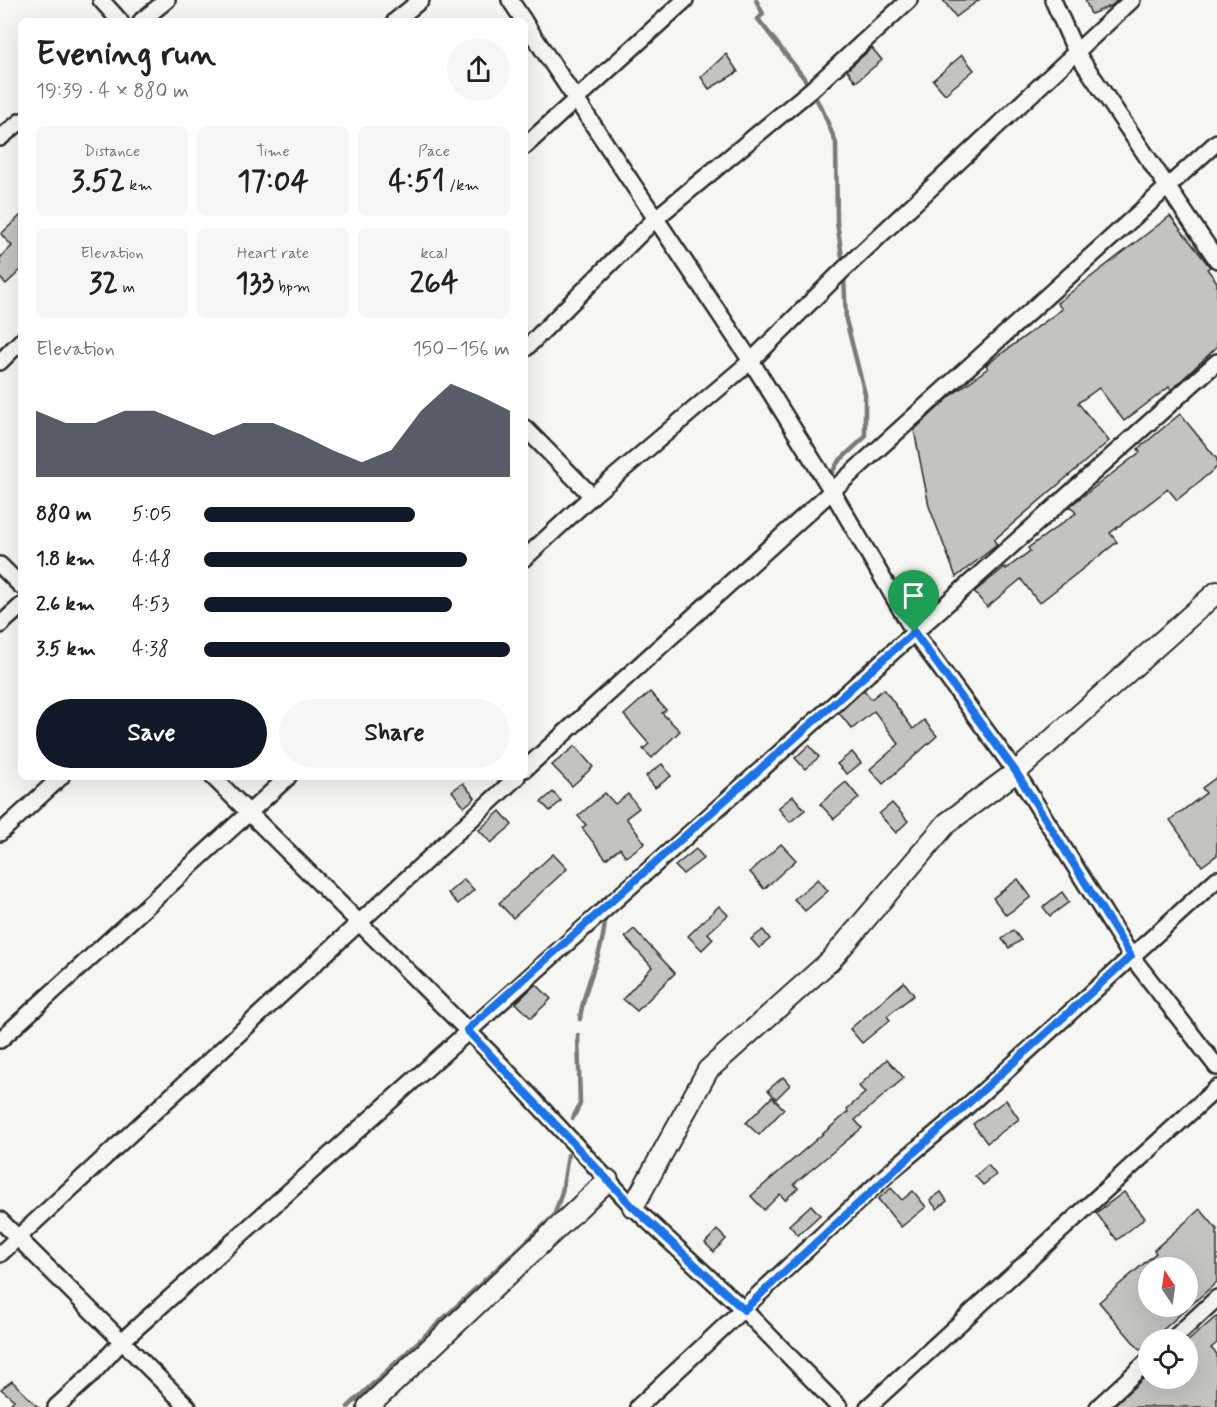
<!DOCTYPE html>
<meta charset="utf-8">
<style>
:root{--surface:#fff;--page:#f6f6f6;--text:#222;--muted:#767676;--accent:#111827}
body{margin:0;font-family:Mynerve,sans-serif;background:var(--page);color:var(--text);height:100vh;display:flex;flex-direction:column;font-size:22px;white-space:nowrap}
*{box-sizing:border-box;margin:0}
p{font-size:20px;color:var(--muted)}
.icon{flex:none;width:33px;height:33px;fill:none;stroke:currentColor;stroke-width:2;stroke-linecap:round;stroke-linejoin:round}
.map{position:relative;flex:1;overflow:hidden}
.details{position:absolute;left:18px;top:18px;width:510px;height:762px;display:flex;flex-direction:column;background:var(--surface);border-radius:9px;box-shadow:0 6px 24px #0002}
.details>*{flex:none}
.needle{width:39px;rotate:347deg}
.tools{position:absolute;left:1138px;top:1257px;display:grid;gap:12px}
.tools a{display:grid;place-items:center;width:60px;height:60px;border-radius:50%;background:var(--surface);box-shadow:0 6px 24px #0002;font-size:30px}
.pin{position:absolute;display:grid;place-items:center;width:51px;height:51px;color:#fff;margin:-62px -26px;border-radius:50% 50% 50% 0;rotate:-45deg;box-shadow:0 0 6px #0007}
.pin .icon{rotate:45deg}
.round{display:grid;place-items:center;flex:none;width:63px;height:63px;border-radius:32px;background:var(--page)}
.head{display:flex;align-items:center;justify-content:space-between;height:102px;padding:0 18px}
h1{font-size:33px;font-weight:800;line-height:45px}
.metrics{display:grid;grid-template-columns:repeat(3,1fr);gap:9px;height:102px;padding:6px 18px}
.metrics div{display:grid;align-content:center;border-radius:9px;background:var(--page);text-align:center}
.metrics b{font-size:30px;font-weight:800}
.metrics small{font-size:16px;font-weight:400}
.metrics p{font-size:16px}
.chart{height:168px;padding:12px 18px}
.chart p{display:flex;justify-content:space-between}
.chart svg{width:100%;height:108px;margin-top:6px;fill:var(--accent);opacity:.7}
.primary-button{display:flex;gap:12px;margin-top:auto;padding:12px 18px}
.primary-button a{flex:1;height:69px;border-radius:36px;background:var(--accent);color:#fff;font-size:24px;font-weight:800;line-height:69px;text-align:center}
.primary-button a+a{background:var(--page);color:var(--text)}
ul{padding:0 18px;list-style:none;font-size:20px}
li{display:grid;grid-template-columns:96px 72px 1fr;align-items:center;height:45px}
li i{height:15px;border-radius:8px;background:var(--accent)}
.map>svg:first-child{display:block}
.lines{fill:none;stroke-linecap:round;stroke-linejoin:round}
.stream{stroke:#7a7a78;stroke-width:4.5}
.building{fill:#c3c3c0;stroke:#2b2b2b;stroke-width:1.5;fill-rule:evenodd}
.minor-casing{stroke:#2b2b2b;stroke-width:20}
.tertiary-casing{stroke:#2b2b2b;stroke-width:24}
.minor{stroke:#f6f6f2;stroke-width:15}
.tertiary{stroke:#f6f6f2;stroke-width:20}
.route-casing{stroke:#fff;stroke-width:12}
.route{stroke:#1a73e8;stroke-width:8}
</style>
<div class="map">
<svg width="1217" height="1407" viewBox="0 0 1217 1407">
<rect width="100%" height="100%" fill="#f6f6f2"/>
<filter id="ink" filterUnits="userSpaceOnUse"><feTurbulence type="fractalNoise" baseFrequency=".0167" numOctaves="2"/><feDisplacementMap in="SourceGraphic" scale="12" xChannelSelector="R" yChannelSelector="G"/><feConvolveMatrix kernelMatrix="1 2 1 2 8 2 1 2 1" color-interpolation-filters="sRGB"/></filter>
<g filter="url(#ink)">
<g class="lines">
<g class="stream">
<polyline points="756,0 763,14 758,19 804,78 823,111 836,143 837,222 843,264"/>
<polyline points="829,478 838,462 865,437 865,394 846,320 844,275"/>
<path d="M580 1019C584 983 605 952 605 916"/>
<polyline points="573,1118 580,1104 578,1035"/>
<polyline points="348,1407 554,1216 562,1192 568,1155"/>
</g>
</g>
<g class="building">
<polygon points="943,0 979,0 956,17"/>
<polygon points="1085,0 1118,0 1111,6 1091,14"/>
<polygon points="872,48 882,60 856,82 847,70"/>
<polygon points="726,54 738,72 709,89 701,77"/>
<polygon points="962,55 974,70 945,94 933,80"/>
<polygon points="21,215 21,270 6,284 0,278 0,258 12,246 1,234"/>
<polygon points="1170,216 1210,267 1207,269 1217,282 1217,347 1171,390 1169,387 1124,421 1099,388 1078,403 1109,441 994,540 997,545 956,577 929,506 914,430 952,395 988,368 986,365 1062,309 1057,303"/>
<polygon points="1180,414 1217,459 1217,467 1177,500 1168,489 1110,533 1117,542 1039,603 1021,579 987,607 974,592 1005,567 1006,569 1030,551 1028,548 1076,513 1070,506 1140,452 1138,449"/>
<polygon points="884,689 913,729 924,720 937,736 883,784 870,769 899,744 874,711 852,729 839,713 864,690 871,699"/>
<polygon points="650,692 666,710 662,713 680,731 652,758 643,749 649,744 624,715"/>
<polygon points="809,745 819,757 805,769 795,758"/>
<polygon points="575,746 593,767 572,786 552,765"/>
<polygon points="852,752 861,763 847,774 837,764"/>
<polygon points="662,764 671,776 655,788 646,776"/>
<polygon points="1217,777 1217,855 1202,866 1170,820 1206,793 1202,788"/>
<polygon points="846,782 859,798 834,819 820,804"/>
<polygon points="463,783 475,798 464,807 452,791"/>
<polygon points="553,792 561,801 550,811 541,802"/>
<polygon points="605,793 615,804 628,794 639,808 626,818 645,843 626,857 620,848 606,859 582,828 586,825 578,816"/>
<polygon points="793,796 805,810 790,822 778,808"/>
<polygon points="892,803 908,821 896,833 879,814"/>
<polygon points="500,811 512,825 491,843 479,830"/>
<polygon points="781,844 796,860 764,889 750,872"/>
<polygon points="696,849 704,858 683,874 675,866"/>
<polygon points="553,854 567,869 513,918 499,903"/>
<polygon points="464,879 474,890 458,904 448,893"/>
<polygon points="818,879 828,891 805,911 794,899"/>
<polygon points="1018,879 1031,897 1006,915 993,898"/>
<polygon points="1062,892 1069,902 1050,916 1043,907"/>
<polygon points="719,906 728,915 708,933 713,939 702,950 688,936"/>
<polygon points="634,929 675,973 637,1011 623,999 652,967 625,937"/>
<polygon points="763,930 770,939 759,948 751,939"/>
<polygon points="1013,930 1021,940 1009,948 1002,939"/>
<polygon points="904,982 914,995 887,1016 890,1020 862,1043 850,1029"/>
<polygon points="536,984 551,999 531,1018 516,1003"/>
<polygon points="887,1059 904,1078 855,1120 862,1128 794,1184 798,1188 785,1200 780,1194 764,1210 751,1196 848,1112 847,1109 865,1093 859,1086"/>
<polygon points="783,1077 790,1085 776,1099 768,1090"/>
<polygon points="772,1097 784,1109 759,1135 746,1123"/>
<polygon points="1006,1100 1019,1119 987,1143 973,1124"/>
<polygon points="988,1165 996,1175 983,1185 975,1176"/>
<polygon points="891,1188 902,1200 913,1191 926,1207 901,1227 878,1199"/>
<polygon points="941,1192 947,1201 937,1209 930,1200"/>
<polygon points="1124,1192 1145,1218 1117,1240 1096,1213"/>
<polygon points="811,1205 820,1215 798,1235 789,1225"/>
<path d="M1200 1209 1217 1229V1282L1140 1350 1099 1302 1156 1253 1154 1250ZM1149 1268H1188V1306H1149Z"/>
<polygon points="717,1230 726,1239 714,1252 705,1243"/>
<polygon points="1217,1316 1217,1343 1211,1348 1217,1354 1217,1407 1112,1407 1144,1378 1188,1378 1188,1341"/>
<polygon points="12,1381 38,1407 8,1407 14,1400 1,1389"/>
</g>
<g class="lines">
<defs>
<g id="minor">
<polyline points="101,0 120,21"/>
<polyline points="510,0 524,21"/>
<polyline points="1053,0 1076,52 1217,260"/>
<polyline points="141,21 167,0"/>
<polyline points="395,21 421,0"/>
<polyline points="525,23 751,361 832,491 914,632 1016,772 1131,956 1217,1067"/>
<polyline points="0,138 21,121"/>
<polyline points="525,146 685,0"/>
<polyline points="525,349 656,218 811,90 909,0"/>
<polyline points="0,362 21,341"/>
<polyline points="525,428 592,496"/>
<polyline points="525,558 592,496 751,361 844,269 1132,0"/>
<polyline points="0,565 21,586"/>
<polyline points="0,625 21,606"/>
<polyline points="525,769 1217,142"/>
<polyline points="213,777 491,1054 633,1207 744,1310 839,1407"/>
<polyline points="0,833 61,777"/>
<polyline points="0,1040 288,777"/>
<polyline points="0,1220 188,1407"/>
<polyline points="0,1254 517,777"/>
<polyline points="1172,1340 1217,1298"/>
<polyline points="56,1407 91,1375 123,1340 1217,362"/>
<polyline points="638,1407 893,1169 952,1120 1217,879"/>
<polyline points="868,1407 1217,1088"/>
<polyline points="1098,1407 1149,1360"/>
</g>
<g id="tertiary">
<polyline points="633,1207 708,1070 830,961 947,823 1016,772 1217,592"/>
<polyline points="368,1407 608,1180"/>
</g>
</defs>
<use href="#minor" class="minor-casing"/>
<use href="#tertiary" class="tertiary-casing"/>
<use href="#minor" class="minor"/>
<use href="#tertiary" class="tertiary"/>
</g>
</g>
<g class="lines" filter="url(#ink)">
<defs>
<path id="route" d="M914 632 1016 772 1131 956C1002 1074 871 1189 744 1310L633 1207 467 1030Z"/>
</defs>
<use href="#route" class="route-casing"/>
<use href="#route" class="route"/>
</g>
</svg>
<div class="tools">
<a><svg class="needle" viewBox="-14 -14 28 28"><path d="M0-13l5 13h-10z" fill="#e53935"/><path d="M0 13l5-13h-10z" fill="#767676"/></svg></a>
<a><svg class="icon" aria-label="locate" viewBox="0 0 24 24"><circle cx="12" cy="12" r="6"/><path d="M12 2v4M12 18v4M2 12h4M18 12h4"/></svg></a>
</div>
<div class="pin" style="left:914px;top:632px;background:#1e9e55"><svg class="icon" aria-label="arrive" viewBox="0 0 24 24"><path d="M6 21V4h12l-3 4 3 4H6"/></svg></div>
<section class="details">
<div class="head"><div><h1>Evening run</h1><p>19:39 · 4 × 880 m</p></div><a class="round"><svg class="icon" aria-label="share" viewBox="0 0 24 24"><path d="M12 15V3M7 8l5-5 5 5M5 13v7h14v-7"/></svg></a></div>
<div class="metrics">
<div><p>Distance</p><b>3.52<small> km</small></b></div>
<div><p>Time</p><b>17:04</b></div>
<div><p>Pace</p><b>4:51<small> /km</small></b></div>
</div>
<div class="metrics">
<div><p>Elevation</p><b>32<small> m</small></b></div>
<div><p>Heart rate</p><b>133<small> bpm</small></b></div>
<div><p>kcal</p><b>264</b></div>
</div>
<div class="chart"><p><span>Elevation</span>150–156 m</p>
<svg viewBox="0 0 160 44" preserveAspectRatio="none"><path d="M0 44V17L10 22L20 22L30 17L40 17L50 22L60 27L70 22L80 22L90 27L100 33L110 38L120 33L130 17L140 6L150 11L160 17V44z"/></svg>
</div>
<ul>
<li><b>880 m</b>5:05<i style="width:69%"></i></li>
<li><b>1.8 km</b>4:48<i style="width:86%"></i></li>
<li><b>2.6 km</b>4:53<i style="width:81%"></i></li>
<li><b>3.5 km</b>4:38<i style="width:100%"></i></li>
</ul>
<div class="primary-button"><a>Save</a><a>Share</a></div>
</section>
</div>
